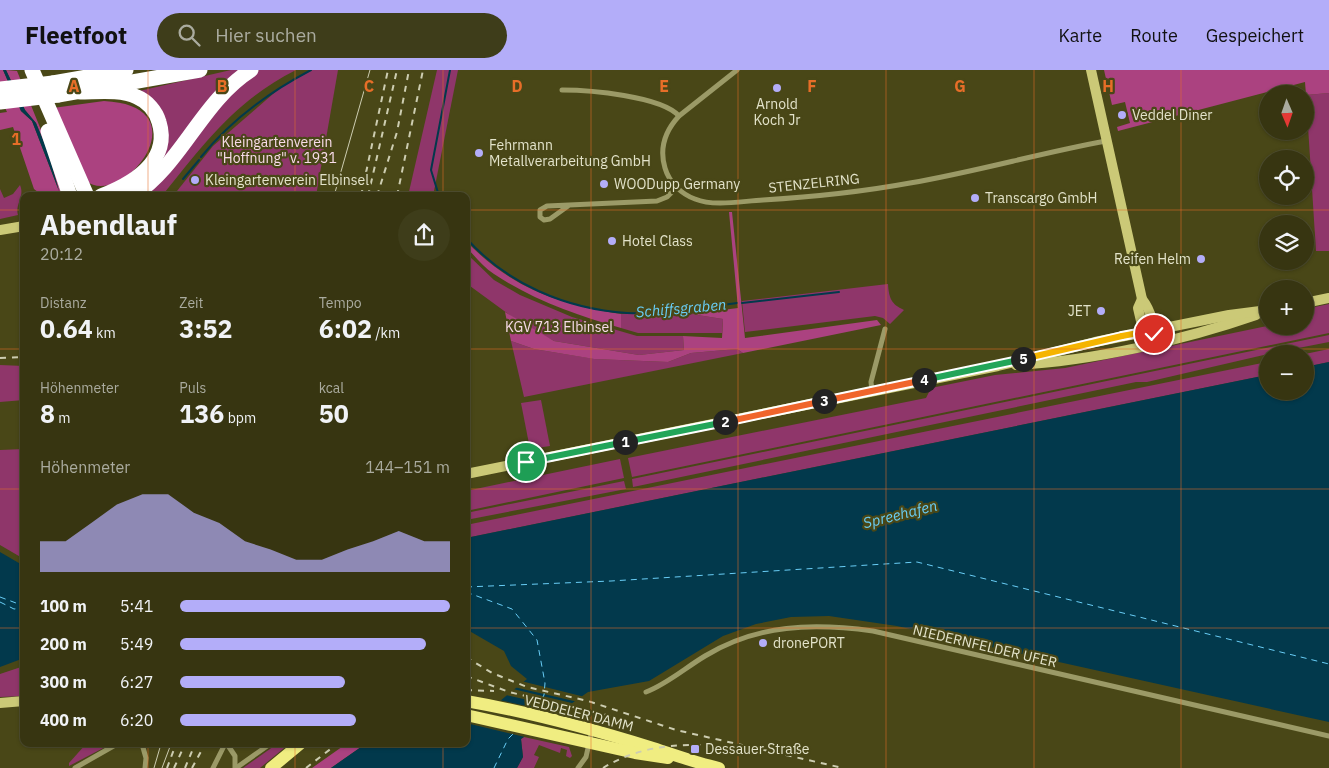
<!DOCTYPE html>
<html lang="de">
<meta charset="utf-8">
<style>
:root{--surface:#373511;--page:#3e3d1a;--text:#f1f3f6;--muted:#aaab9f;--line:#515031;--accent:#b3adf9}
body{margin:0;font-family:"IBM Plex Sans",sans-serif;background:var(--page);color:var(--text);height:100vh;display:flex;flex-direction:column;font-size:19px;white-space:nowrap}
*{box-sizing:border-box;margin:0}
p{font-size:16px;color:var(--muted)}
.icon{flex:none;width:28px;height:28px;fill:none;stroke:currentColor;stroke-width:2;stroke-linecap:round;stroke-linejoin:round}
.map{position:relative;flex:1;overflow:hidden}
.panel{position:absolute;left:20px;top:122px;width:450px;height:555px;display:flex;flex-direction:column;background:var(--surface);border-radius:10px;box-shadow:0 1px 4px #0004,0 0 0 1px var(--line)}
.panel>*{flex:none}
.needle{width:32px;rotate:178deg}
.controls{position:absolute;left:1259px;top:15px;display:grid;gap:10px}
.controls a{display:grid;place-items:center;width:55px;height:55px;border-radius:50%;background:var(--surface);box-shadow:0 1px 4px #0004,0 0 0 1px var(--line);font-size:25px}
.pin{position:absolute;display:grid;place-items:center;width:42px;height:42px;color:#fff;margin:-21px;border:2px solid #fff;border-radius:50%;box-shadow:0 1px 5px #0007}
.km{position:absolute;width:25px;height:25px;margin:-12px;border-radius:50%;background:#222;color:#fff;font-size:14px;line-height:25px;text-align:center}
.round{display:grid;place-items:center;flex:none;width:52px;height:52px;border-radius:26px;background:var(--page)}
.overview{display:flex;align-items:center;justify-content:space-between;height:85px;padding:0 20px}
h1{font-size:28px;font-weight:700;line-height:38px}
.metrics{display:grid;grid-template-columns:repeat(3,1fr);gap:8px;height:85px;padding:5px 20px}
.metrics div{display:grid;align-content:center}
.metrics b{font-size:25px;font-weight:700}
.metrics small{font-size:14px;font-weight:400}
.metrics p{font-size:14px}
.chart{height:140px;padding:10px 20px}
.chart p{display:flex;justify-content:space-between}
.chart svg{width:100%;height:90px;margin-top:5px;fill:var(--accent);opacity:.7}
ul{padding:0 20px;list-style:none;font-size:16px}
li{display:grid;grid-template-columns:80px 60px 1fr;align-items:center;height:38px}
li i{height:12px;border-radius:6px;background:var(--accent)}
header{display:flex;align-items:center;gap:30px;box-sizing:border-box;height:70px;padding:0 25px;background:var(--accent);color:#111}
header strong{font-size:24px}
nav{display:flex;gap:28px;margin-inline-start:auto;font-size:18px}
.search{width:350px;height:45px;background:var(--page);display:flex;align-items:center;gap:12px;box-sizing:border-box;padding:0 18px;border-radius:28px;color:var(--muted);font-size:19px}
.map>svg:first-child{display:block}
.green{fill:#8f366a}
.forest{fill:#ab4280}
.water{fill:#02394c}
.pier{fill:#494717}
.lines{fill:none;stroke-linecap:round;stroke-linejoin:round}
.stream{stroke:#02394c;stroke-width:2}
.ferry{stroke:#69cef7;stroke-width:1;stroke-dasharray:6 5;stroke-linecap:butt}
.street{stroke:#9b9a67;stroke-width:5}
.secondary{stroke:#cbc977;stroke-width:10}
.primary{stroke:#f0ed81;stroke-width:12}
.highway{stroke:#fff;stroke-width:15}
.tram{stroke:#cdcdb1;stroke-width:1}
.rail{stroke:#cdcdb1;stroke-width:2;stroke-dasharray:6 6;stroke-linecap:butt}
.highway-bridge{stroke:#fff;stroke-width:15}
.split-1-casing{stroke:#fff;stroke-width:10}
.split-2-casing{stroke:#fff;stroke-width:10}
.split-3-casing{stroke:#fff;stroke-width:10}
.split-4-casing{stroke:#fff;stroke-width:10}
.split-5-casing{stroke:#fff;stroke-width:10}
.split-6-casing{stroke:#fff;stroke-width:10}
.split-7-casing{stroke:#fff;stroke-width:10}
.split-1{stroke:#22a559;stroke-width:6}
.split-2{stroke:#22a559;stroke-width:6}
.split-3{stroke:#f0652b;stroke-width:6}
.split-4{stroke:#f0652b;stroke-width:6}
.split-5{stroke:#22a559;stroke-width:6}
.split-6{stroke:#f5b400;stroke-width:6}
.split-7{stroke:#f5b400;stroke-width:6}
.grid{fill:none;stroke:#e76e28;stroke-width:1;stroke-opacity:0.55}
.poi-dot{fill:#b3adf9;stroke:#494717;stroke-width:2}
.labels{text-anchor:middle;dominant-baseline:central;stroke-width:4.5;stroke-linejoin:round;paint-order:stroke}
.poi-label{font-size:14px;fill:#e3e3ca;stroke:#494717;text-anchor:start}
.park-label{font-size:14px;fill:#f8dbe9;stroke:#494717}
.street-label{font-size:14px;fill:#e3e3ca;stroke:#494717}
.water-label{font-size:15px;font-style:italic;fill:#69cef7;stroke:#494717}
.grid-label{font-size:16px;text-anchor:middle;font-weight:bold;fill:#e76e28;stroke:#494717;stroke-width:4.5;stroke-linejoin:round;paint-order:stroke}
</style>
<header>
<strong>Fleetfoot</strong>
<div class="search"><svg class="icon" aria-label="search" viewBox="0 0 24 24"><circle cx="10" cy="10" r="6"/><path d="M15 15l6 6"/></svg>Hier suchen</div>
<nav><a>Karte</a><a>Route</a><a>Gespeichert</a></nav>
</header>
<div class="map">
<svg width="1329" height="698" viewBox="0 0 1329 698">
<rect width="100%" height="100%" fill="#494717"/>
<g class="green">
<polygon points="231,0 243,0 161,91 165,80 139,21"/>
<path d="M259 0H296C236 30 203 75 162 126H141L222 30Z"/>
<polygon points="312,0 338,0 316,126 173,126 213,76 281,17"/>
<polygon points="437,0 458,0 433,126 408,126"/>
<polygon points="1329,23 1329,181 1316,181 1306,25"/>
<path d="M20 115C25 127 15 133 18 145L0 149V119L4 128 13 124Z"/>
<polygon points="466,183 494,210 520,225 572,247 637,266 683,266 684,280 639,285 554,271 526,257 470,216 466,212"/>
<path d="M888 214C889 228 891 234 904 240L890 254 883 248 875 246 745 262 742 231Z"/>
<polygon points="1329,234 1329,263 632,407 628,388 926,328 931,318 995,305 1065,298 1267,256 1305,256 1305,239"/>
<polygon points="621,244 691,244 723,249 722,263 638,263 621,258"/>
<polygon points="1329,265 1329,272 1268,284 1147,312 1136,312 633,417 632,409"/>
<polygon points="511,271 534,279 595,289 668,292 691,283 737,279 743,283 524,327"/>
<polygon points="1329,279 1329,292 1305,297 1305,284"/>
<polygon points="1267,292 1267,305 466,468 466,455"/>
<polygon points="0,295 24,296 24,330 0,332"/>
<polygon points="541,330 550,376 530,379 521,333"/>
<polygon points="24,379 24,489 0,475 0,380"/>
<polygon points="620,389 624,408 466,441 466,421"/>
<polygon points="624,411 626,419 466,450 466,443"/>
<polygon points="24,596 24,626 0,627 0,604"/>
<polygon points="524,667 569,677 572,686 570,688 566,686 567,680 561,678 560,683 539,675 534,685 539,687 534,698 517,698 523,687 521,669"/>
<polygon points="86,674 111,674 69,696 69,693"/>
<polygon points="277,674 289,674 260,698 243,698"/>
</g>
<g class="forest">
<polygon points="0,0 3,0 21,41 32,51 59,121 48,82 36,53 25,40 6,0 17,1 50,82 61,121 60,126 43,126 34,119 13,57 0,60 0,43 7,42 0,27"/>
<polygon points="1104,0 1329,0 1329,23 1306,25 1305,12 1118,61 1117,57 1130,53 1125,32 1112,35"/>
<path d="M104 31C205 36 122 140 86 111L53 38Z"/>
<polygon points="729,142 732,142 745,268 877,250 881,255 743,283 737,279 691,283 668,292 594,289 534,279 511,271 505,242 554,271 639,285 684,280 683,266 722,268 723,249 691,244 738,238"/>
<path d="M466 171C511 218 558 234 621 244V258C578 246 531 229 494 204 483 197 475 186 466 177Z"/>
<polygon points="346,674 372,674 361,677 331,698 312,698"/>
</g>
<g class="water">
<polygon points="3,0 6,0 25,40 36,53 48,82 59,121 32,51 21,41"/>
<polygon points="1329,292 1329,652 897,556 829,546 791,547 756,554 723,566 649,611 588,622 521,669 523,687 517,698 331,698 361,677 372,674 466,674 466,651 500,631 527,609 511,596 504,581 466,559 466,468 1267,305 1268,321 1305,321 1305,297"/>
<polygon points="0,482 24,496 24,588 0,597"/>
</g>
<g class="pier">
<polygon points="521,611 585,627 578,632 514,617"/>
<polygon points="513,619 576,634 568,639 506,625"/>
<polygon points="499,630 560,643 525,667 466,653 466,650"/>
</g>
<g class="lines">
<g class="stream">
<path d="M201 87C231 50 269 22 311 0"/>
<polyline points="183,109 199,90"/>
<polyline points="169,126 170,125"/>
<polyline points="439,126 431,100 450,0"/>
<path d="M466 168C507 214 566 239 627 243 663 245 701 238 737 233"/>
<polyline points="742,233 839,222"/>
</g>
<g class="ferry">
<polyline points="466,517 611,511 917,492 1329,594"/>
<polyline points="466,522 512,539 537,570 545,613 544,625 536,640"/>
<polyline points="0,527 24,536"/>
<polyline points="0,532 14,539 24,538"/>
<polyline points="494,698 508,669 514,663"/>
</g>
<g class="street">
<path d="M737 0 679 46C666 60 659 78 665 98 669 112 681 124 695 129 715 137 742 131 763 130 812 127 861 122 910 113 975 102 1040 83 1106 71"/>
<path d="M562 20C589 20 661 26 679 46"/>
<polyline points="568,136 550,149 544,150 540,147 540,140 547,136 657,131 667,127 677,117"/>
<polyline points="872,321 871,312 885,259"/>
<path d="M646 622C667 614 685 598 705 586 758 554 813 553 873 561L1329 666"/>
<polyline points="142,674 146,688 145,698"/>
<polyline points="227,674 235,686 235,698"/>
<polyline points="75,698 117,674"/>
<polyline points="213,698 225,674"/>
<polyline points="236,698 270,674"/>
<polyline points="578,698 586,687 592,660"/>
</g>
<g class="secondary">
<path d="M1091 0 1142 229C1150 239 1158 261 1152 273"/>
<polyline points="0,160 24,156"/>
<polyline points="1142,229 1138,238 1145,268"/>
<polyline points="1305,233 1329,228"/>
<path d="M1016 295C1092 291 1184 270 1256 245"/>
<polyline points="466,404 998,296 1095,272 1229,245 1268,240"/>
<polyline points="0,633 24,631"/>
</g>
<g class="primary">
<path d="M466 631C529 642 592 659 653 678 675 685 696 693 719 698"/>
<polyline points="466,645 635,683 668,688"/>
<polyline points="271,698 300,674"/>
</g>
<g class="highway">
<polyline points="32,0 87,126"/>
<polyline points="53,13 126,0"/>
<path d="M80 22C98 22 120 19 137 27 147 31 156 41 159 52 171 91 132 114 101 126"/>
<polyline points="58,25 200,0"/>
<polyline points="48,61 70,126"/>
<path d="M133 126C182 94 201 32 251 0"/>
</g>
<g class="tram">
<polyline points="334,126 370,0"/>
<polyline points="154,698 161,674"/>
<polyline points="162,698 171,674"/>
</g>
<g class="rail">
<polyline points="361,126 388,0"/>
<polyline points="368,126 397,0"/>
<polyline points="377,126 397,62 409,0"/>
<polyline points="397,126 423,0"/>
<polyline points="0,288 24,287"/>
<polyline points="466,587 492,603 527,617 588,631 676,660 843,698"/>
<polyline points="466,606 509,622 615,647"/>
<polyline points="466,620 494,621"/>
<polyline points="167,698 176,674"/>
<polyline points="174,698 185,674"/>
<polyline points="185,698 195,674"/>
<polyline points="192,698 205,674"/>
<polyline points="306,698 337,674"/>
<path d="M603 698C639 676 680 672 721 677"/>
</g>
<g class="highway-bridge">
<polyline points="0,19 53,13"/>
<polyline points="0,32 58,25"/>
</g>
</g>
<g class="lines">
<defs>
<polyline id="split-1" points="526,392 625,372"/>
<polyline id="split-2" points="625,372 725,352"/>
<polyline id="split-3" points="725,352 824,331"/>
<polyline id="split-4" points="824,331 924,310"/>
<polyline id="split-5" points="924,310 1023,289"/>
<polyline id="split-6" points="1023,289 1122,266"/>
<polyline id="split-7" points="1122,266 1154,260 1154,264"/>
</defs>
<use href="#split-1" class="split-1-casing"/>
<use href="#split-2" class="split-2-casing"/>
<use href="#split-3" class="split-3-casing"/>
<use href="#split-4" class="split-4-casing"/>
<use href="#split-5" class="split-5-casing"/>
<use href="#split-6" class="split-6-casing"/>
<use href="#split-7" class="split-7-casing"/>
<use href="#split-1" class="split-1"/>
<use href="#split-2" class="split-2"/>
<use href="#split-3" class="split-3"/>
<use href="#split-4" class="split-4"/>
<use href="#split-5" class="split-5"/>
<use href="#split-6" class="split-6"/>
<use href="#split-7" class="split-7"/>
</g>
<path class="grid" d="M148 0V126M295 0V126M443 0V126M591 0V698M738 0V698M886 0V698M1034 0V698M1181 0V698M0 140H24M466 140H1329M0 279H24M466 279H1329M0 419H24M466 419H1329M0 558H24M466 558H1329M148 674V698M295 674V698M443 674V698"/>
<g class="poi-dot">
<circle cx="777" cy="18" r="5"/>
<circle cx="1122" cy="45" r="5"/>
<circle cx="479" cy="83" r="5"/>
<circle cx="195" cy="110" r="5"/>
<circle cx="604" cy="114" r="5"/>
<circle cx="975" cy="128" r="5"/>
<circle cx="612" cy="171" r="5"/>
<circle cx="1201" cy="189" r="5"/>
<circle cx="1101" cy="241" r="5"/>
<circle cx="763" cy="573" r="5"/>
<rect x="690" y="674" width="10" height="10" rx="2.5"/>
</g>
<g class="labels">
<g class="poi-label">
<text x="777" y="34" text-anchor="middle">Arnold<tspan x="777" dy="16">Koch Jr</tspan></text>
<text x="1132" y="45">Veddel Diner</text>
<text x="489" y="75">Fehrmann<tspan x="489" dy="16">Metallverarbeitung GmbH</tspan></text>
<text x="205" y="110">Kleingartenverein Elbinsel</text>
<text x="614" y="114">WOODupp Germany</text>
<text x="985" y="128">Transcargo GmbH</text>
<text x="622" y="171">Hotel Class</text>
<text x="1191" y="189" text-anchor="end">Reifen Helm</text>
<text x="1091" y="241" text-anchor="end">JET</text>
<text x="773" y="573">dronePORT</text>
<text x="705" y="679">Dessauer Straße</text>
</g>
<g class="park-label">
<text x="277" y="72">Kleingartenverein<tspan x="277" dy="16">"Hoffnung" v. 1931</tspan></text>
<text x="559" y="257">KGV 713 Elbinsel</text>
</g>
<g class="street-label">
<text transform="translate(814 113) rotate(-6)">STENZELRING</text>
<text transform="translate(985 576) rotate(13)">NIEDERNFELDER UFER</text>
<text transform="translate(579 643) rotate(14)">VEDDELER DAMM</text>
</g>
<g class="water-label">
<text transform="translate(681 238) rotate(-5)">Schiffsgraben</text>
<text transform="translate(900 444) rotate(-14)">Spreehafen</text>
</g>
</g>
<g class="grid-label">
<text x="74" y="22">A</text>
<text x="222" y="22">B</text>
<text x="369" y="22">C</text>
<text x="517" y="22">D</text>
<text x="664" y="22">E</text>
<text x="812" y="22">F</text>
<text x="960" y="22">G</text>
<text x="1108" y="22">H</text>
<text x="16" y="75">1</text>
</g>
</svg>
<div class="controls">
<a><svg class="needle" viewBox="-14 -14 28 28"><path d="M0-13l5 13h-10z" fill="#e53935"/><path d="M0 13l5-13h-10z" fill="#aaab9f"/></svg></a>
<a><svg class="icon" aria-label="locate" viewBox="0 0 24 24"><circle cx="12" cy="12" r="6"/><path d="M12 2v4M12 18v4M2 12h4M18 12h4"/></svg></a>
<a><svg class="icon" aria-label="layers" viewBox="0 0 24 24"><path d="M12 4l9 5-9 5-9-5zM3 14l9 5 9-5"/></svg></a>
<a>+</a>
<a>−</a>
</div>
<div class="pin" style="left:526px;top:392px;background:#1e9e55"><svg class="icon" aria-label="arrive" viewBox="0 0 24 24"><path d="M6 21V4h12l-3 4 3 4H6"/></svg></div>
<div class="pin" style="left:1154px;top:264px;background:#d93025"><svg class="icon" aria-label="check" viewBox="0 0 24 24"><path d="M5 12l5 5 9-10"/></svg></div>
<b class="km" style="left:625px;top:372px">1</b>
<b class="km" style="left:725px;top:352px">2</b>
<b class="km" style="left:824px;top:331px">3</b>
<b class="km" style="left:924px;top:310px">4</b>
<b class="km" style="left:1023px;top:289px">5</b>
<section class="panel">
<div class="overview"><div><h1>Abendlauf</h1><p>20:12</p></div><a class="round"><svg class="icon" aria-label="share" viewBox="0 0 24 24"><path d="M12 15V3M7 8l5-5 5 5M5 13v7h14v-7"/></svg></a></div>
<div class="metrics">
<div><p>Distanz</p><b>0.64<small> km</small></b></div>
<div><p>Zeit</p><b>3:52</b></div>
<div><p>Tempo</p><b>6:02<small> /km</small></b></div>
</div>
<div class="metrics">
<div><p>Höhenmeter</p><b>8<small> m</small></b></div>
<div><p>Puls</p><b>136<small> bpm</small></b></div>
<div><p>kcal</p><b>50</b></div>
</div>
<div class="chart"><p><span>Höhenmeter</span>144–151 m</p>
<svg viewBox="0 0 160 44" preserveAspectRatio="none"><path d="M0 44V29L10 29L20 20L30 11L40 6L50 6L60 15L70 20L80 29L90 33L100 38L110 38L120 33L130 29L140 24L150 29L160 29V44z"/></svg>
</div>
<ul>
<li><b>100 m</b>5:41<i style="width:100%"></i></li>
<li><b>200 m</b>5:49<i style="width:91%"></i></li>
<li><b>300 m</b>6:27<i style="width:61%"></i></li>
<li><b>400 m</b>6:20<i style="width:65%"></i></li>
</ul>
</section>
</div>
